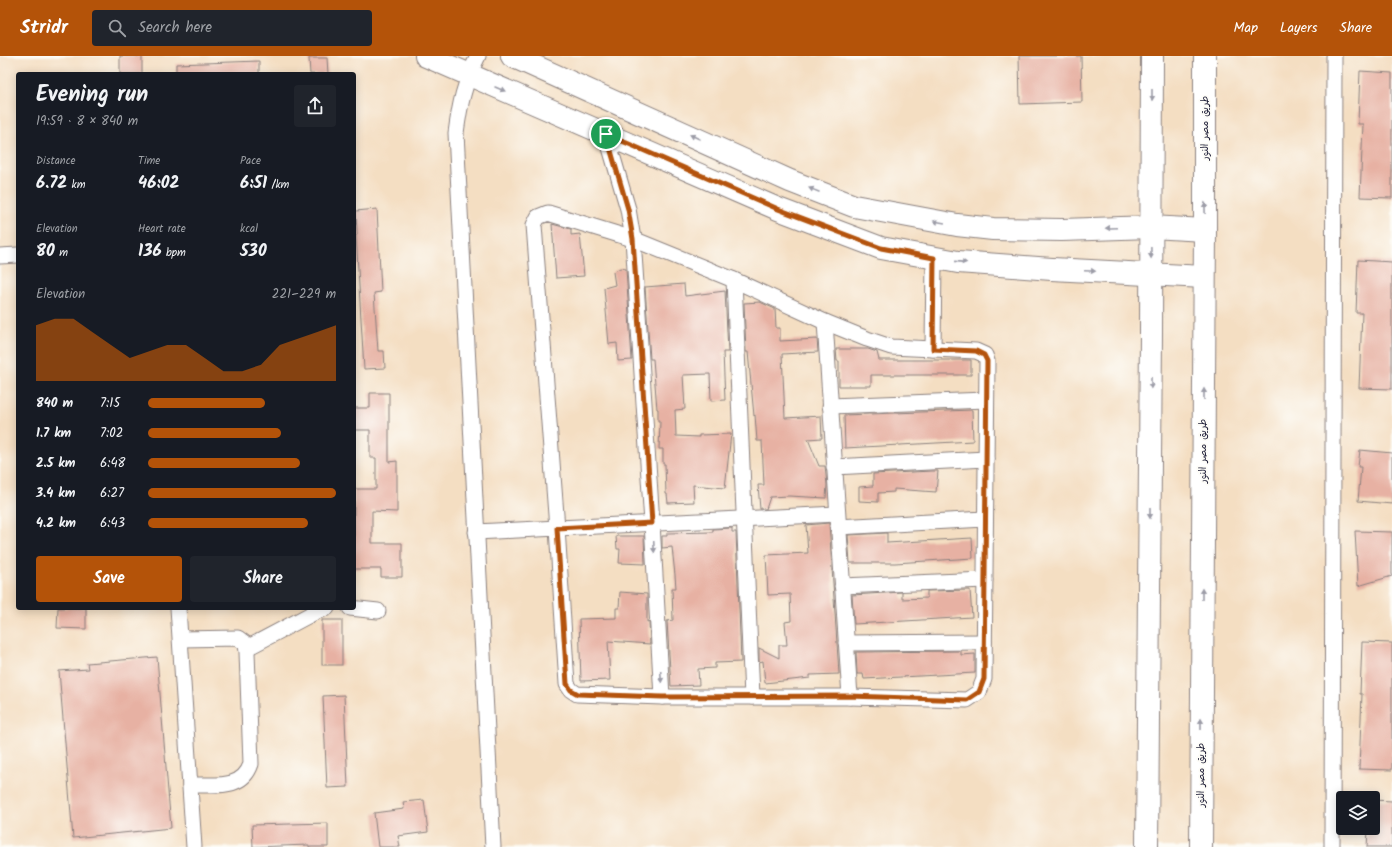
<!DOCTYPE html>
<meta charset="utf-8">
<style>
:root{--surface:#171b24;--page:#20242c;--text:#f1f3f6;--muted:#9ea1a6;--accent:#b45309}
body{margin:0;font-family:Kalam,"Playpen Sans Arabic",sans-serif;background:var(--page);color:var(--text);height:100vh;display:flex;flex-direction:column;font-size:15px;white-space:nowrap}
*{box-sizing:border-box;margin:0}
p{font-size:13px;color:var(--muted)}
.icon{flex:none;width:22px;height:22px;fill:none;stroke:currentColor;stroke-width:2;stroke-linecap:round;stroke-linejoin:round}
.map{position:relative;flex:1;overflow:hidden}
.sheet{position:absolute;left:16px;top:16px;width:340px;height:538px;display:flex;flex-direction:column;background:var(--surface);border-radius:4px;box-shadow:0 2px 10px #0003}
.sheet>*{flex:none}
.controls{position:absolute;left:1336px;top:735px;display:grid;gap:8px}
.controls a{display:grid;place-items:center;width:44px;height:44px;border-radius:4px;background:var(--surface);box-shadow:0 2px 10px #0003;font-size:20px}
.pin{position:absolute;display:grid;place-items:center;width:34px;height:34px;color:#fff;margin:-17px;border:2px solid #fff;border-radius:50%;box-shadow:0 1px 4px #0007}
.round{display:grid;place-items:center;flex:none;width:42px;height:42px;border-radius:4px;background:var(--page)}
.head{display:flex;align-items:center;justify-content:space-between;height:68px;padding:0 20px}
h1{font-size:22px;font-weight:700;line-height:30px}
.metrics{display:grid;grid-template-columns:repeat(3,1fr);gap:6px;height:68px;padding:4px 20px}
.metrics div{display:grid;align-content:center}
.metrics b{font-size:17px;font-weight:700}
.metrics small{font-size:11px;font-weight:400}
.metrics p{font-size:11px}
.chart{height:112px;padding:8px 20px}
.chart p{display:flex;justify-content:space-between}
.chart svg{width:100%;height:72px;margin-top:4px;fill:var(--accent);opacity:.7}
.cta{display:flex;gap:8px;margin-top:auto;padding:8px 20px}
.cta a{flex:1;height:46px;border-radius:4px;background:var(--accent);color:#fff;font-size:16px;font-weight:700;line-height:46px;text-align:center}
.cta a+a{background:var(--page);color:var(--text)}
ul{padding:0 20px;list-style:none;font-size:13px}
li{display:grid;grid-template-columns:64px 48px 1fr;align-items:center;height:30px}
li i{height:10px;border-radius:5px;background:var(--accent)}
header{display:flex;align-items:center;gap:24px;box-sizing:border-box;height:56px;padding:0 20px;background:var(--accent);color:#fff}
header strong{font-size:19px}
nav{display:flex;gap:22px;margin-inline-start:auto;font-size:14px}
.search{width:280px;height:36px;background:var(--page);display:flex;align-items:center;gap:10px;box-sizing:border-box;padding:0 14px;border-radius:4px;color:var(--muted);font-size:15px}
.map>svg:first-child{display:block}
.building{fill:#e7b1a3}
.lines{fill:none;stroke-linecap:round;stroke-linejoin:round}
.street-casing{stroke:#8b807e;stroke-width:17}
.secondary-casing{stroke:#8b807e;stroke-width:24}
.street{stroke:#fff;stroke-width:15}
.secondary{stroke:#fff;stroke-width:22}
.oneway{fill:#9c9ca7}
.route-casing{stroke:#fff;stroke-width:8}
.route{stroke:#b45309;stroke-width:5}
.labels{text-anchor:middle;dominant-baseline:central;stroke-width:3.5;stroke-linejoin:round;paint-order:stroke}
.street-label{font-size:10px;fill:#22223b;stroke:#fdfcf7}
</style>
<header>
<strong>Stridr</strong>
<div class="search"><svg class="icon" aria-label="search" viewBox="0 0 24 24"><circle cx="10" cy="10" r="6"/><path d="M15 15l6 6"/></svg>Search here</div>
<nav><a>Map</a><a>Layers</a><a>Share</a></nav>
</header>
<div class="map">
<svg width="1392" height="791" viewBox="0 0 1392 791">
<rect width="100%" height="100%" fill="#fdfcf7"/>
<filter id="ink" filterUnits="userSpaceOnUse"><feTurbulence type="fractalNoise" baseFrequency=".025" numOctaves="2"/><feDisplacementMap in="SourceGraphic" scale="8" xChannelSelector="R" yChannelSelector="G"/><feConvolveMatrix kernelMatrix="1 2 1 2 8 2 1 2 1" color-interpolation-filters="sRGB"/></filter>
<filter id="wash" filterUnits="userSpaceOnUse"><feTurbulence type="fractalNoise" baseFrequency=".012" numOctaves="4" result="noise"/><feDisplacementMap in="SourceGraphic" scale="16" xChannelSelector="R" yChannelSelector="G"/><feGaussianBlur stdDeviation="0.9" result="paint"/><feColorMatrix in="noise" values="0 0 0 0 0 0 0 0 0 0 0 0 0 0 0 0 0 1.4 0 .05"/><feComposite in="paint" operator="in"/></filter>
<g filter="url(#wash)">
<rect width="100%" height="100%" fill="#f4dec2"/>
<g id="blocks">
<g class="building">
<rect x="120" y="0" width="22" height="18"/>
<polygon points="1019,0 1081,0 1082,46 1020,48"/>
<polygon points="309,2 327,2 328,18 310,18"/>
<polygon points="259,5 259,18 176,18 176,8"/>
<polygon points="1360,15 1392,17 1392,142 1360,141 1363,68 1358,68"/>
<polygon points="377,153 381,236 374,237 378,295 384,295 385,312 364,313 356,180 357,179 356,155"/>
<polygon points="552,168 571,173 571,179 580,178 584,220 556,222"/>
<polygon points="1358,204 1392,206 1392,333 1359,332 1362,257 1356,257"/>
<polygon points="620,212 626,213 632,304 618,305 617,287 609,288 604,232 615,229 613,216"/>
<polygon points="684,228 685,240 725,235 728,296 723,296 725,344 711,345 710,318 683,319 685,353 675,354 676,380 699,381 699,379 731,378 725,432 693,429 694,446 668,447 667,438 666,438 665,408 663,408 663,393 659,393 660,365 658,365 658,353 657,353 653,303 650,303 645,231"/>
<polygon points="760,246 775,253 776,272 780,272 780,285 817,283 818,296 782,298 785,362 821,360 822,382 808,383 819,410 825,410 827,429 826,442 789,440 770,441 766,453 760,453 758,429 764,429 762,385 757,385 755,359 754,360 748,296 746,296 744,247"/>
<polygon points="836,293 868,293 877,296 879,304 971,304 971,319 871,319 871,330 839,330 839,305 837,305"/>
<polygon points="370,337 389,337 389,406 397,405 397,456 372,455 372,487 402,487 402,521 381,521 381,513 354,513 354,433 376,433 376,402 370,402 370,374 354,374 354,352 370,352"/>
<polygon points="972,354 973,385 845,392 844,359"/>
<polygon points="1360,394 1392,397 1392,448 1358,445 1361,411 1358,411"/>
<polygon points="932,415 938,415 936,436 894,433 894,436 878,437 878,446 859,445 859,431 873,430 873,418"/>
<polygon points="829,467 839,618 810,619 810,622 765,627 763,605 759,606 759,592 779,602 779,589 787,589 785,566 791,565 790,538 768,539 766,499 808,497 806,469"/>
<polygon points="732,472 732,476 736,476 741,606 715,607 715,612 698,613 699,629 671,630 667,565 673,564 672,532 676,532 675,519 672,491 662,492 662,480 667,480 667,477 713,476 713,473"/>
<polygon points="1355,475 1392,476 1392,520 1358,530"/>
<polygon points="887,477 887,487 972,482 973,502 895,507 850,507 848,479"/>
<polygon points="616,480 644,480 645,508 619,507 620,493 617,493"/>
<polygon points="970,534 972,561 854,568 852,539 902,536 902,543 927,542 927,535"/>
<polygon points="620,536 647,538 647,566 649,565 650,588 608,585 610,624 581,625 579,563 616,562 616,552 619,552"/>
<polygon points="58,552 86,552 86,573 57,572"/>
<rect x="322" y="564" width="20" height="45"/>
<polygon points="1362,586 1392,587 1392,714 1359,713 1362,638 1360,638"/>
<polygon points="961,595 961,599 975,598 975,617 864,623 863,618 857,618 856,596"/>
<polygon points="157,601 171,772 73,782 59,615 88,613 87,607"/>
<polygon points="344,639 348,731 327,732 323,640"/>
<polygon points="424,744 428,776 398,780 400,791 378,791 374,757 404,753 403,746"/>
<polygon points="1373,744 1392,745 1392,791 1367,791 1368,774 1372,775 1373,772"/>
<polygon points="328,767 328,791 309,791 309,789 253,791 252,769"/>
</g>
</g>
</g>
<g filter="url(#ink)">
<use href="#blocks" fill-opacity="0" stroke="#8b807e" stroke-width="1"/>
<g class="lines">
<defs>
<g id="street">
<path d="M478 0C464 28 460 47 456 77L493 791"/>
<polyline points="606,78 628,153 633,183 652,467 662,641"/>
<polygon points="548,157 633,183 734,224 825,266 867,283 891,291 976,295 985,299 987,305 984,623 979,636 967,644 850,641 662,641 577,638 571,634 567,628 557,472 534,169 538,161"/>
<polyline points="0,200 18,199"/>
<polyline points="734,224 752,641"/>
<polyline points="825,266 850,641"/>
<polyline points="933,293 934,202"/>
<polyline points="830,350 986,344"/>
<polyline points="834,411 986,403"/>
<polyline points="838,471 985,463"/>
<polyline points="476,476 837,458"/>
<polyline points="842,530 985,524"/>
<polyline points="178,552 194,791"/>
<polyline points="350,552 378,555"/>
<path d="M181 583 238 582 246 588 247 596 251 708C242 735 213 728 190 729"/>
<polyline points="846,587 984,586"/>
<polyline points="247,592 315,556 327,552"/>
<polyline points="1332,791 1334,0"/>
</g>
<g id="secondary">
<polyline points="426,0 778,153 881,192 958,206 1052,213 1204,221"/>
<polyline points="512,0 790,125 854,150 957,169 993,173 1062,174 1151,171 1205,174"/>
<polyline points="1147,791 1151,278 1152,0"/>
<polyline points="1201,791 1205,174 1205,0"/>
</g>
</defs>
<use href="#street" class="street-casing"/>
<use href="#secondary" class="secondary-casing"/>
<use href="#street" class="street"/>
<use href="#secondary" class="secondary"/>
</g>
<defs><path id="oneway-solid" d="M-6-.8H1V-3.2L6.5 0L1 3.2V.8H-6Z"/></defs>
<g class="oneway">
<use href="#oneway-solid" transform="translate(500 33) rotate(23)"/>
<use href="#oneway-solid" transform="translate(1152 39) rotate(90)"/>
<use href="#oneway-solid" transform="translate(695 81) rotate(-156)"/>
<use href="#oneway-solid" transform="translate(814 134) rotate(-158)"/>
<use href="#oneway-solid" transform="translate(1205 152) rotate(-91)"/>
<use href="#oneway-solid" transform="translate(939 166) rotate(-170)"/>
<use href="#oneway-solid" transform="translate(1111 172) rotate(178)"/>
<use href="#oneway-solid" transform="translate(1151 197) rotate(89)"/>
<use href="#oneway-solid" transform="translate(961 206) rotate(6)"/>
<use href="#oneway-solid" transform="translate(1090 215) rotate(3)"/>
<use href="#oneway-solid" transform="translate(1151 327) rotate(91)"/>
<use href="#oneway-solid" transform="translate(1204 338) rotate(-90)"/>
<use href="#oneway-solid" transform="translate(1150 457) rotate(90)"/>
<use href="#oneway-solid" transform="translate(654 491) rotate(87)"/>
<use href="#oneway-solid" transform="translate(1202 538) rotate(-90)"/>
<use href="#oneway-solid" transform="translate(661 621) rotate(87)"/>
<use href="#oneway-solid" transform="translate(1201 668) rotate(-90)"/>
</g>
</g>
<g class="lines" filter="url(#ink)">
<defs>
<polygon id="route" points="606,78 778,153 881,192 934,202 933,293 976,295 984,299 987,305 984,623 979,636 967,644 850,640 662,641 578,638 571,634 567,628 557,472 652,467 633,183 628,153"/>
</defs>
<use href="#route" class="route-casing"/>
<use href="#route" class="route"/>
</g>
<g class="labels">
<g class="street-label">
<text transform="translate(1205 72) rotate(-90)">طريق مصر النور</text>
<text transform="translate(1203 395) rotate(-90)">طريق مصر النور</text>
<text transform="translate(1201 719) rotate(-90)">طريق مصر النور</text>
</g>
</g>
</svg>
<div class="controls">
<a><svg class="icon" aria-label="layers" viewBox="0 0 24 24"><path d="M12 4l9 5-9 5-9-5zM3 14l9 5 9-5"/></svg></a>
</div>
<div class="pin" style="left:606px;top:78px;background:#1e9e55"><svg class="icon" aria-label="arrive" viewBox="0 0 24 24"><path d="M6 21V4h12l-3 4 3 4H6"/></svg></div>
<section class="sheet">
<div class="head"><div><h1>Evening run</h1><p>19:59 · 8 × 840 m</p></div><a class="round"><svg class="icon" aria-label="share" viewBox="0 0 24 24"><path d="M12 15V3M7 8l5-5 5 5M5 13v7h14v-7"/></svg></a></div>
<div class="metrics">
<div><p>Distance</p><b>6.72<small> km</small></b></div>
<div><p>Time</p><b>46:02</b></div>
<div><p>Pace</p><b>6:51<small> /km</small></b></div>
</div>
<div class="metrics">
<div><p>Elevation</p><b>80<small> m</small></b></div>
<div><p>Heart rate</p><b>136<small> bpm</small></b></div>
<div><p>kcal</p><b>530</b></div>
</div>
<div class="chart"><p><span>Elevation</span>221–229 m</p>
<svg viewBox="0 0 160 44" preserveAspectRatio="none"><path d="M0 44V10L10 6L20 6L30 14L40 22L50 30L60 26L70 22L80 22L90 30L100 38L110 38L120 34L130 22L140 18L150 14L160 10V44z"/></svg>
</div>
<ul>
<li><b>840 m</b>7:15<i style="width:62%"></i></li>
<li><b>1.7 km</b>7:02<i style="width:71%"></i></li>
<li><b>2.5 km</b>6:48<i style="width:81%"></i></li>
<li><b>3.4 km</b>6:27<i style="width:100%"></i></li>
<li><b>4.2 km</b>6:43<i style="width:85%"></i></li>
</ul>
<div class="cta"><a>Save</a><a>Share</a></div>
</section>
</div>
